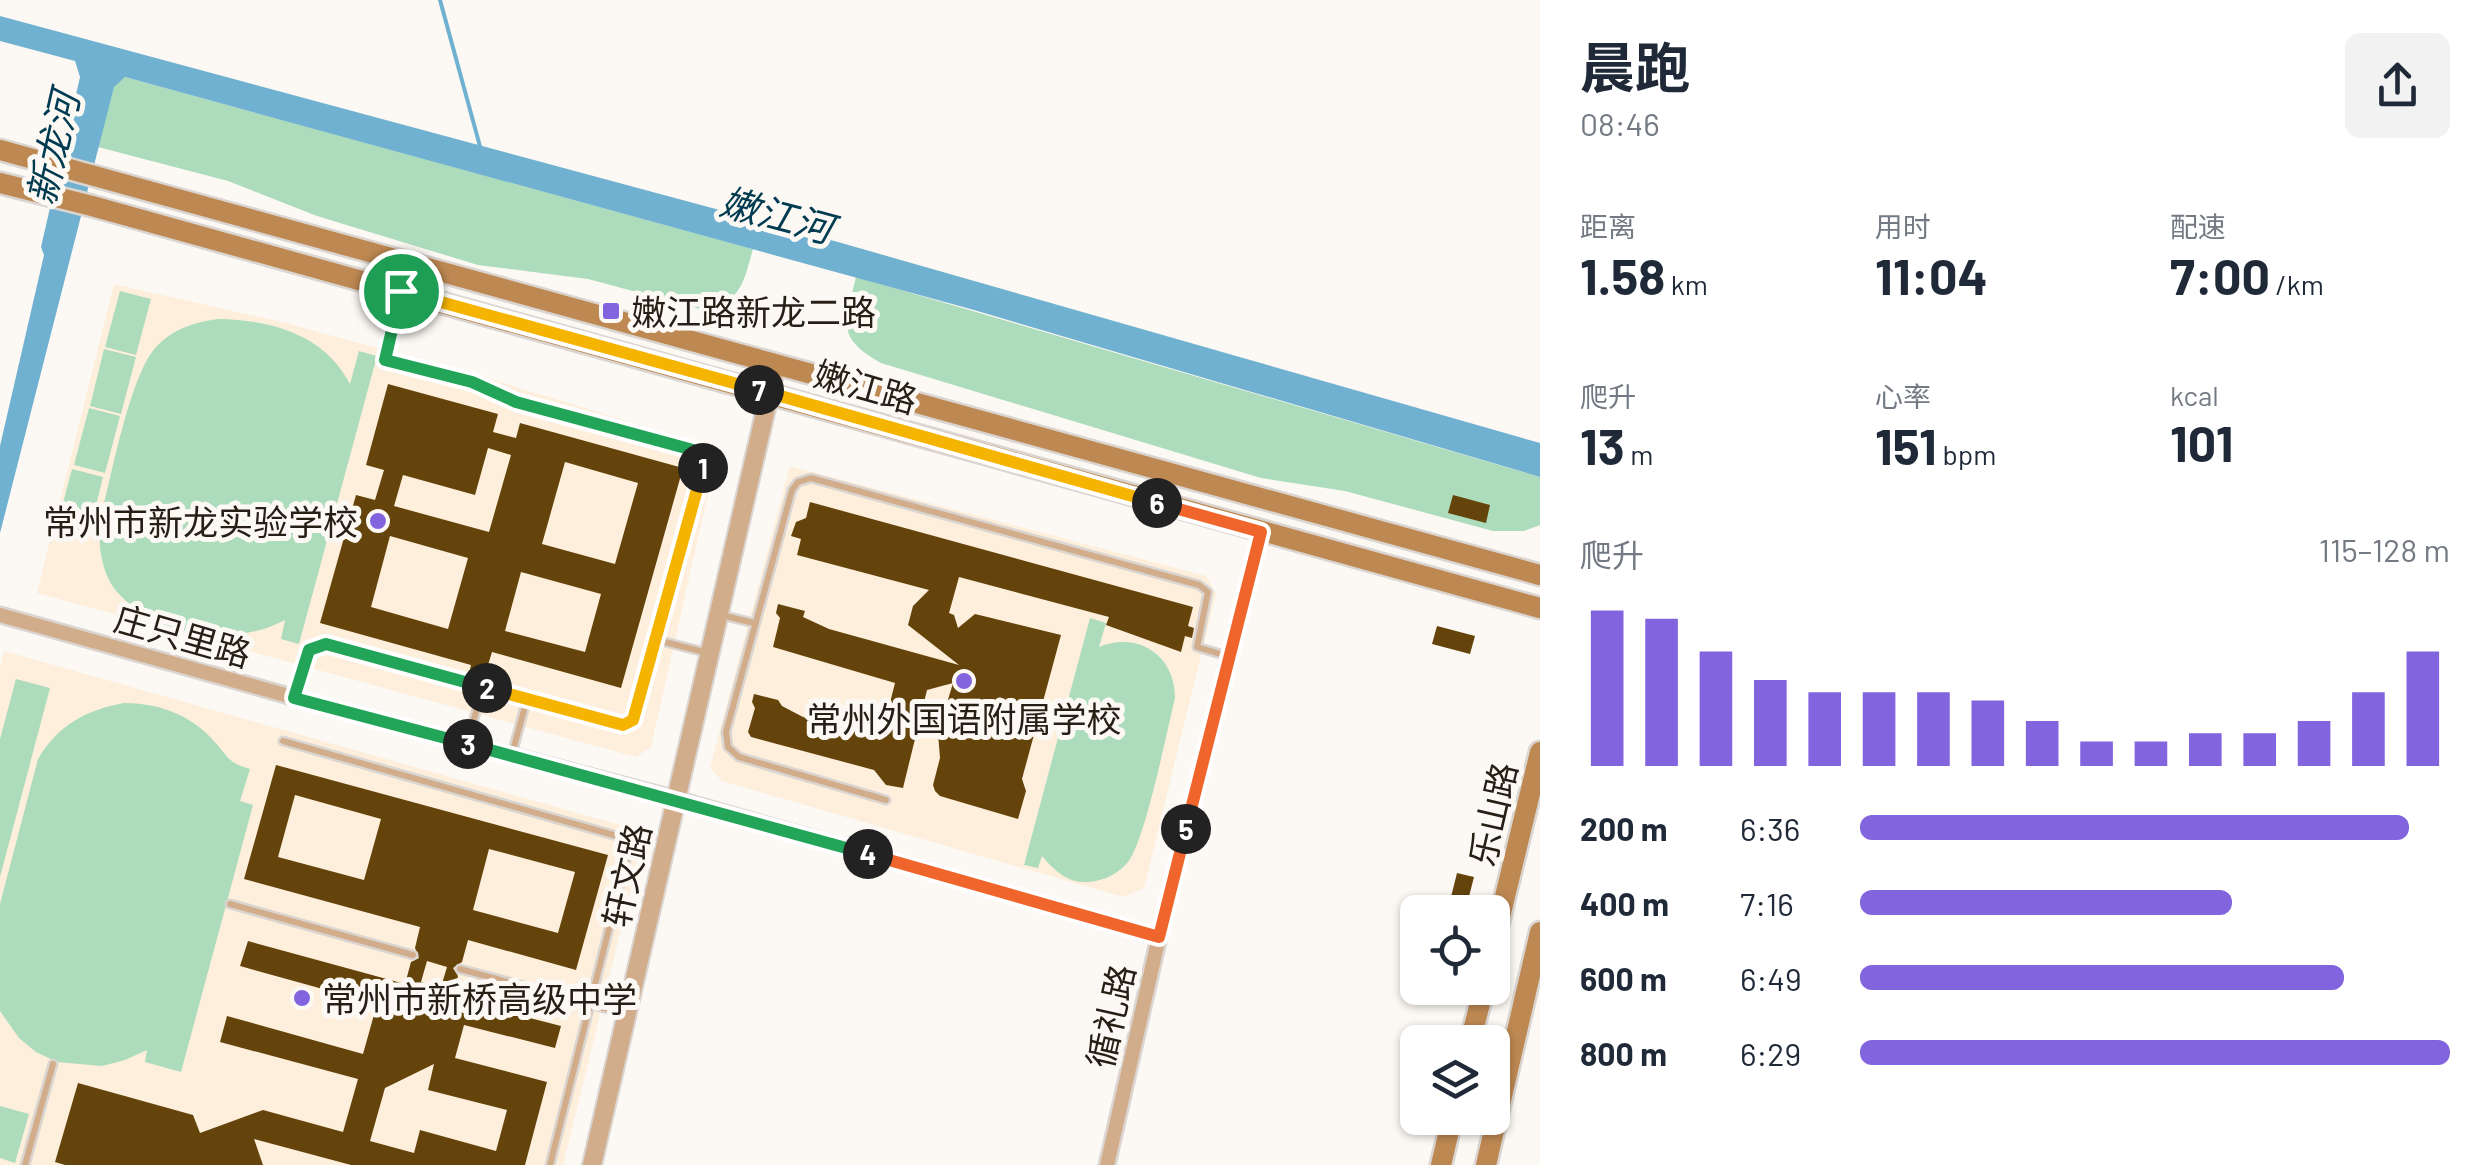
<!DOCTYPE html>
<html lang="zh">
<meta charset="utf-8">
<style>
:root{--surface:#fff;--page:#f2f2f3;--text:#1f2937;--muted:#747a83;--accent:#8264df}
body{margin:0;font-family:Barlow,"Noto Sans SC",sans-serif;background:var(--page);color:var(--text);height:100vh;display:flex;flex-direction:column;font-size:38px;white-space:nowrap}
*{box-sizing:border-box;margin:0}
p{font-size:32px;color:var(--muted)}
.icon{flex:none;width:55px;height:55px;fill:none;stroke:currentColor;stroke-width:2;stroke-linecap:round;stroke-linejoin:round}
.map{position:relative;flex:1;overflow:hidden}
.details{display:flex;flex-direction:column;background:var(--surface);width:950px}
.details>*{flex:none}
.controls{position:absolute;left:1400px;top:895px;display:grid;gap:20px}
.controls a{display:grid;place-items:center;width:110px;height:110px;border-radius:15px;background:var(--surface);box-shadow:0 2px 8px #0004;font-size:50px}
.pin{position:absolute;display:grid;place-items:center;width:85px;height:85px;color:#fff;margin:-42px;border:5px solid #fff;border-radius:50%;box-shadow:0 2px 10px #0007}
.km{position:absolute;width:50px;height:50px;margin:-25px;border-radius:50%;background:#222;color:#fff;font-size:28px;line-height:50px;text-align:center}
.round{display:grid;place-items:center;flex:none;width:105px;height:105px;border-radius:15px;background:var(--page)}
.summary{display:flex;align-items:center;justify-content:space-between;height:170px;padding:0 40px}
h1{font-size:55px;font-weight:700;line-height:75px}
.stats{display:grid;grid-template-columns:repeat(3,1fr);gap:15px;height:170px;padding:10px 40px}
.stats div{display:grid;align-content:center}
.stats b{font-size:50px;font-weight:700}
.stats small{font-size:28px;font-weight:400}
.stats p{font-size:28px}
.chart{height:280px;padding:20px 40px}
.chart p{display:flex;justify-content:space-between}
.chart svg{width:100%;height:180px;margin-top:10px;stroke:var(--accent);stroke-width:6}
ul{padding:0 40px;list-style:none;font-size:32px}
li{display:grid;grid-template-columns:160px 120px 1fr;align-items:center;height:75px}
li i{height:25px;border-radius:12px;background:var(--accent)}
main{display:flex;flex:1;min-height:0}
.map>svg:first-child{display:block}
.built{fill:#feefdc}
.green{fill:#acdcbc}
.water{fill:#70b1d1}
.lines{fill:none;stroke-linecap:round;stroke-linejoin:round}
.stream{stroke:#70b1d1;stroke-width:4}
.building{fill:#64440b;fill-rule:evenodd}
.service-casing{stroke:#dad5d0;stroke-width:11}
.minor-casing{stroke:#dad5d0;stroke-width:19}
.tertiary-casing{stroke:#dad5d0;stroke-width:22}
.secondary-casing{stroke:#dad5d0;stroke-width:25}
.service{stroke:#d2ad8b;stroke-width:6}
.minor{stroke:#d2ad8b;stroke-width:14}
.tertiary{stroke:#d2ad8b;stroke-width:18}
.secondary{stroke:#bd8852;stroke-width:20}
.split-1-casing{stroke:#fff;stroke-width:20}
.split-2-casing{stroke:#fff;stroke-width:20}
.split-3-casing{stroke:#fff;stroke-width:20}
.split-4-casing{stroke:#fff;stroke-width:20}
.split-5-casing{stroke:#fff;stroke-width:20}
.split-6-casing{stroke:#fff;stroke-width:20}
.split-7-casing{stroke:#fff;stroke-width:20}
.split-8-casing{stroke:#fff;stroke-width:20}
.split-1{stroke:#22a559;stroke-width:12}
.split-2{stroke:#f5b400;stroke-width:12}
.split-3{stroke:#22a559;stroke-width:12}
.split-4{stroke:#22a559;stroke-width:12}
.split-5{stroke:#f0652b;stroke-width:12}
.split-6{stroke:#f0652b;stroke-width:12}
.split-7{stroke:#f5b400;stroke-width:12}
.split-8{stroke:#f5b400;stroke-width:12}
.poi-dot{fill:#8264df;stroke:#fcf8f3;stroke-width:4}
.labels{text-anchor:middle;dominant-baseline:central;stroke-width:10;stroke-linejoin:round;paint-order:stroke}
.poi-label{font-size:35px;fill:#261f16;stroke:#fcf8f3;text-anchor:start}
.street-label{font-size:35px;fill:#261f16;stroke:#fcf8f3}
.water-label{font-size:38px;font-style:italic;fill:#003b51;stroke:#fcf8f3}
</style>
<main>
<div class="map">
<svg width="1540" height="1165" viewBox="0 0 1540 1165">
<rect width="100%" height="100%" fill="#fcf8f3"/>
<g class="built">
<polygon points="114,284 286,323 497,381 718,449 651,747 636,757 37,593"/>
<polygon points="790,466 1206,576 1216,594 1144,888 1123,897 722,781 710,768"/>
<polygon points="4,651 645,832 563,1165 0,1165 0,667"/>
</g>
<g class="green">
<path d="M125 77 753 249C743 284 741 304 700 309L588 279 478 265 317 216 228 181 98 147 114 86Z"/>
<path d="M856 277 1540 477V525L1524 531H1493L1345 491 1261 478 881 363C835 337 845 323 856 277Z"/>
<polygon points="120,291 151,299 136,355 105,347"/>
<path d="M219 319C272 320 325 335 350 384L359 351 377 356 299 644 281 639 285 620C235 647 160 638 119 594 101 575 98 545 100 520 111 479 130 373 157 346 175 328 195 322 219 319Z"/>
<polygon points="104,349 136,357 121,414 90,406"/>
<polygon points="89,408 120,416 105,473 74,465"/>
<polygon points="72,469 103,477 89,534 57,526"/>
<path d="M1090 618 1106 623 1099 647C1139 631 1175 656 1175 698 1167 731 1145 841 1128 862 1117 875 1103 881 1087 882 1067 883 1054 870 1042 856L1038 868 1024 865Z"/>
<polygon points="16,679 50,688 0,877 0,739"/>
<path d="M124 703C157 703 190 714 213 740 229 757 226 762 250 769L240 801 253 805 181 1072 145 1062 147 1050 125 1060 102 1066 57 1062 36 1052 19 1038 0 1011V904L38 759C58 725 86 710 124 703Z"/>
<polygon points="0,1106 29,1114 15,1163 0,1158"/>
</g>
<polygon class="water" points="0,16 838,242 1540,443 1540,477 974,310 125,77 114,87 0,533 0,446 44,255 41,247 80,77 75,61 0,41"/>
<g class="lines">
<polyline class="stream" points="440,0 481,150"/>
</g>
<g class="building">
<path d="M388 384 498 414 493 432 516 438 520 423 683 468 621 688 492 652 484 678 469 674 471 665 320 623 356 495 375 500 384 470 366 465ZM488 448 511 455 489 532 394 506 403 475 475 495ZM565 462 638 483 615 564 542 544ZM390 536 468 558 448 629 371 607ZM521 572 601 594 585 652 505 631Z"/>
<polygon points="1453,495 1490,505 1486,523 1448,513"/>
<polygon points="810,502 1193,607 1188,626 1194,628 1192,638 1185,636 1181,652 1106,625 1109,617 959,577 949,613 954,615 958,628 975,614 1061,635 1022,779 1026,791 1018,819 940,796 935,791 933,785 940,758 938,733 953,683 927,690 903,788 886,785 874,770 751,737 748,732 755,708 752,702 754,694 778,700 782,706 803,717 881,738 895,683 773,647 780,618 776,613 778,604 805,611 803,617 829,629 959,665 908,625 913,606 929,590 797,555 801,539 791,536 796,522 806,518"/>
<polygon points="1437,626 1475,636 1470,654 1432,644"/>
<path d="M276 765 608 855 576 970 468 940 462 962 453 968 458 976 452 998 561 1026 555 1048 464 1025 455 1058 547 1082 525 1165H351L254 1139 263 1165H65L55 1162 78 1083 193 1115 200 1133 263 1110 343 1132 358 1079 220 1042 227 1016 363 1054 377 1004 240 966 248 941 405 984 411 962 419 958 415 948 420 927 244 879ZM295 795 381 819 364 880 278 857ZM489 849 575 872 558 933 473 910ZM427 961 447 967 441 987 421 982ZM434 1064 428 1090 507 1110 496 1151 420 1130 414 1153 370 1141 385 1088Z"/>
<polygon points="1457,873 1474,877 1465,912 1448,909"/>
</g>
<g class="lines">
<defs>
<g id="service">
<polyline points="721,615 754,623"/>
<polyline points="657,640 708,653"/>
<polyline points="295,696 309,650 326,645 623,725 633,719 639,709 703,472 703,462 693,451 516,402 471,383 385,360 401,294"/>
<polyline points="283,741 624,838 629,848 550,1165"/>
<polyline points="467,744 483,687"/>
<polyline points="512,754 527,699"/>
<polyline points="886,800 739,757 728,747 726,732 792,490 798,482 811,478 1199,585 1208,592 1197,647 1227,656"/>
<polyline points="230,904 413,955"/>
<polyline points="460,969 623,1013"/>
<polyline points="25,1165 53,1064"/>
</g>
<g id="minor">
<polyline points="0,615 314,703 676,799 1159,937"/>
<polyline points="1107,1165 1159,937 1261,532"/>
</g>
<polyline id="tertiary" points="592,1165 776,365"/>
<g id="secondary">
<polyline points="0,150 1540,575"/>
<polyline points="0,183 92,206 1540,608"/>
<polyline points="1492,950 1540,752"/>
<polyline points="1470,1042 1484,988"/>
<polyline points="1441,1165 1452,1118"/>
<polyline points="1486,1165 1540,932"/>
</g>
</defs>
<use href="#service" class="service-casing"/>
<use href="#minor" class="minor-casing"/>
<use href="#tertiary" class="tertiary-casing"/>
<use href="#secondary" class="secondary-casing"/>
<use href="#service" class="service"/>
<use href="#minor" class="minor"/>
<use href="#tertiary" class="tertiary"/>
<use href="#secondary" class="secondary"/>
</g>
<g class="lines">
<defs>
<polyline id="split-1" points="401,291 385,360 472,382 516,402 693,450 703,462 703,468"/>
<polyline id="split-2" points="487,688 623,725 633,720 703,468"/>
<polyline id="split-3" points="468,744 294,698 309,650 326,644 487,688"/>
<polyline id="split-4" points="468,744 868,854"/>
<polyline id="split-5" points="868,854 1159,937 1186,829"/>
<polyline id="split-6" points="1157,503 1261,532 1186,829"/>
<polyline id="split-7" points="759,390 1157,503"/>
<polyline id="split-8" points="401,291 759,390"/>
</defs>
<use href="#split-1" class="split-1-casing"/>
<use href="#split-2" class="split-2-casing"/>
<use href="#split-3" class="split-3-casing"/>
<use href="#split-4" class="split-4-casing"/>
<use href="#split-5" class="split-5-casing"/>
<use href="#split-6" class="split-6-casing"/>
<use href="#split-7" class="split-7-casing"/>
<use href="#split-8" class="split-8-casing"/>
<use href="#split-1" class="split-1"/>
<use href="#split-2" class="split-2"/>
<use href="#split-3" class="split-3"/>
<use href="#split-4" class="split-4"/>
<use href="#split-5" class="split-5"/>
<use href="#split-6" class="split-6"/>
<use href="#split-7" class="split-7"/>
<use href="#split-8" class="split-8"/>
</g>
<g class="poi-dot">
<rect x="601" y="301" width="20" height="20" rx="5"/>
<circle cx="378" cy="521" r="10"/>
<circle cx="964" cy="681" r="10"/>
<circle cx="302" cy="998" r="10"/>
</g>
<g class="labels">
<g class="poi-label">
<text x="631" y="311">嫩江路新龙二路</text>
<text x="358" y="521" text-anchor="end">常州市新龙实验学校</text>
<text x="964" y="718" text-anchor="middle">常州外国语附属学校</text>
<text x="322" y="998">常州市新桥高级中学</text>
</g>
<g class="street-label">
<text transform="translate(866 386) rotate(16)">嫩江路</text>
<text transform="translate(183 635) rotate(16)">庄只里路</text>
<text transform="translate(1492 814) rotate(-77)">乐山路</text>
<text transform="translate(626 875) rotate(-77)">轩文路</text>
<text transform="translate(1110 1016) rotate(-77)">循礼路</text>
</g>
<g class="water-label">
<text transform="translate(52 148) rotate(-77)">新龙河</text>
<text transform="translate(777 214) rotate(15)">嫩江河</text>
</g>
</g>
</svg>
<div class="controls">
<a><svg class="icon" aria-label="locate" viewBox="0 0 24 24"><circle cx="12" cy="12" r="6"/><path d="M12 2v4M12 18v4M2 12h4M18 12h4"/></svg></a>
<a><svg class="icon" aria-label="layers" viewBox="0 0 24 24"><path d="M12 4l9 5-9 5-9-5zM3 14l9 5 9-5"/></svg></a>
</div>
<div class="pin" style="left:401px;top:291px;background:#1e9e55"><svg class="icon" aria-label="arrive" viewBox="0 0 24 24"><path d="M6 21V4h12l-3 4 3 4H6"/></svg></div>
<b class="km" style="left:703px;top:468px">1</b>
<b class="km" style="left:487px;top:688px">2</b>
<b class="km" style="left:468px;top:744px">3</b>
<b class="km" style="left:868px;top:854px">4</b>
<b class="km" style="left:1186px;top:829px">5</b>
<b class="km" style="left:1157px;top:503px">6</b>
<b class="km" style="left:759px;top:390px">7</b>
</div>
<section class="details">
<div class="summary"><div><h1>晨跑</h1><p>08:46</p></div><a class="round"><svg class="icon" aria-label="share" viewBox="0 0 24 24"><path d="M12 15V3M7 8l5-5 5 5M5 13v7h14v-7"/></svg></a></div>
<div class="stats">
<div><p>距离</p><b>1.58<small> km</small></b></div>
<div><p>用时</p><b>11:04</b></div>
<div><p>配速</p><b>7:00<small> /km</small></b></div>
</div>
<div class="stats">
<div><p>爬升</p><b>13<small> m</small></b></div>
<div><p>心率</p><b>151<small> bpm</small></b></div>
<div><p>kcal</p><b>101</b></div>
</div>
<div class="chart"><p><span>爬升</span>115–128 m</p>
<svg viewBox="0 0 160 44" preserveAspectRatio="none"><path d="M5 44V6M15 44V8M25 44V16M35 44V23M45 44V26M55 44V26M65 44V26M75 44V28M85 44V33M95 44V38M105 44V38M115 44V36M125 44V36M135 44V33M145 44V26M155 44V16"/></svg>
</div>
<ul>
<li><b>200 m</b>6:36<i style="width:93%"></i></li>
<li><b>400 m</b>7:16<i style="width:63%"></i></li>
<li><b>600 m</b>6:49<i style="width:82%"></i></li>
<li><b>800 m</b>6:29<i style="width:100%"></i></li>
</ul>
</section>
</main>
